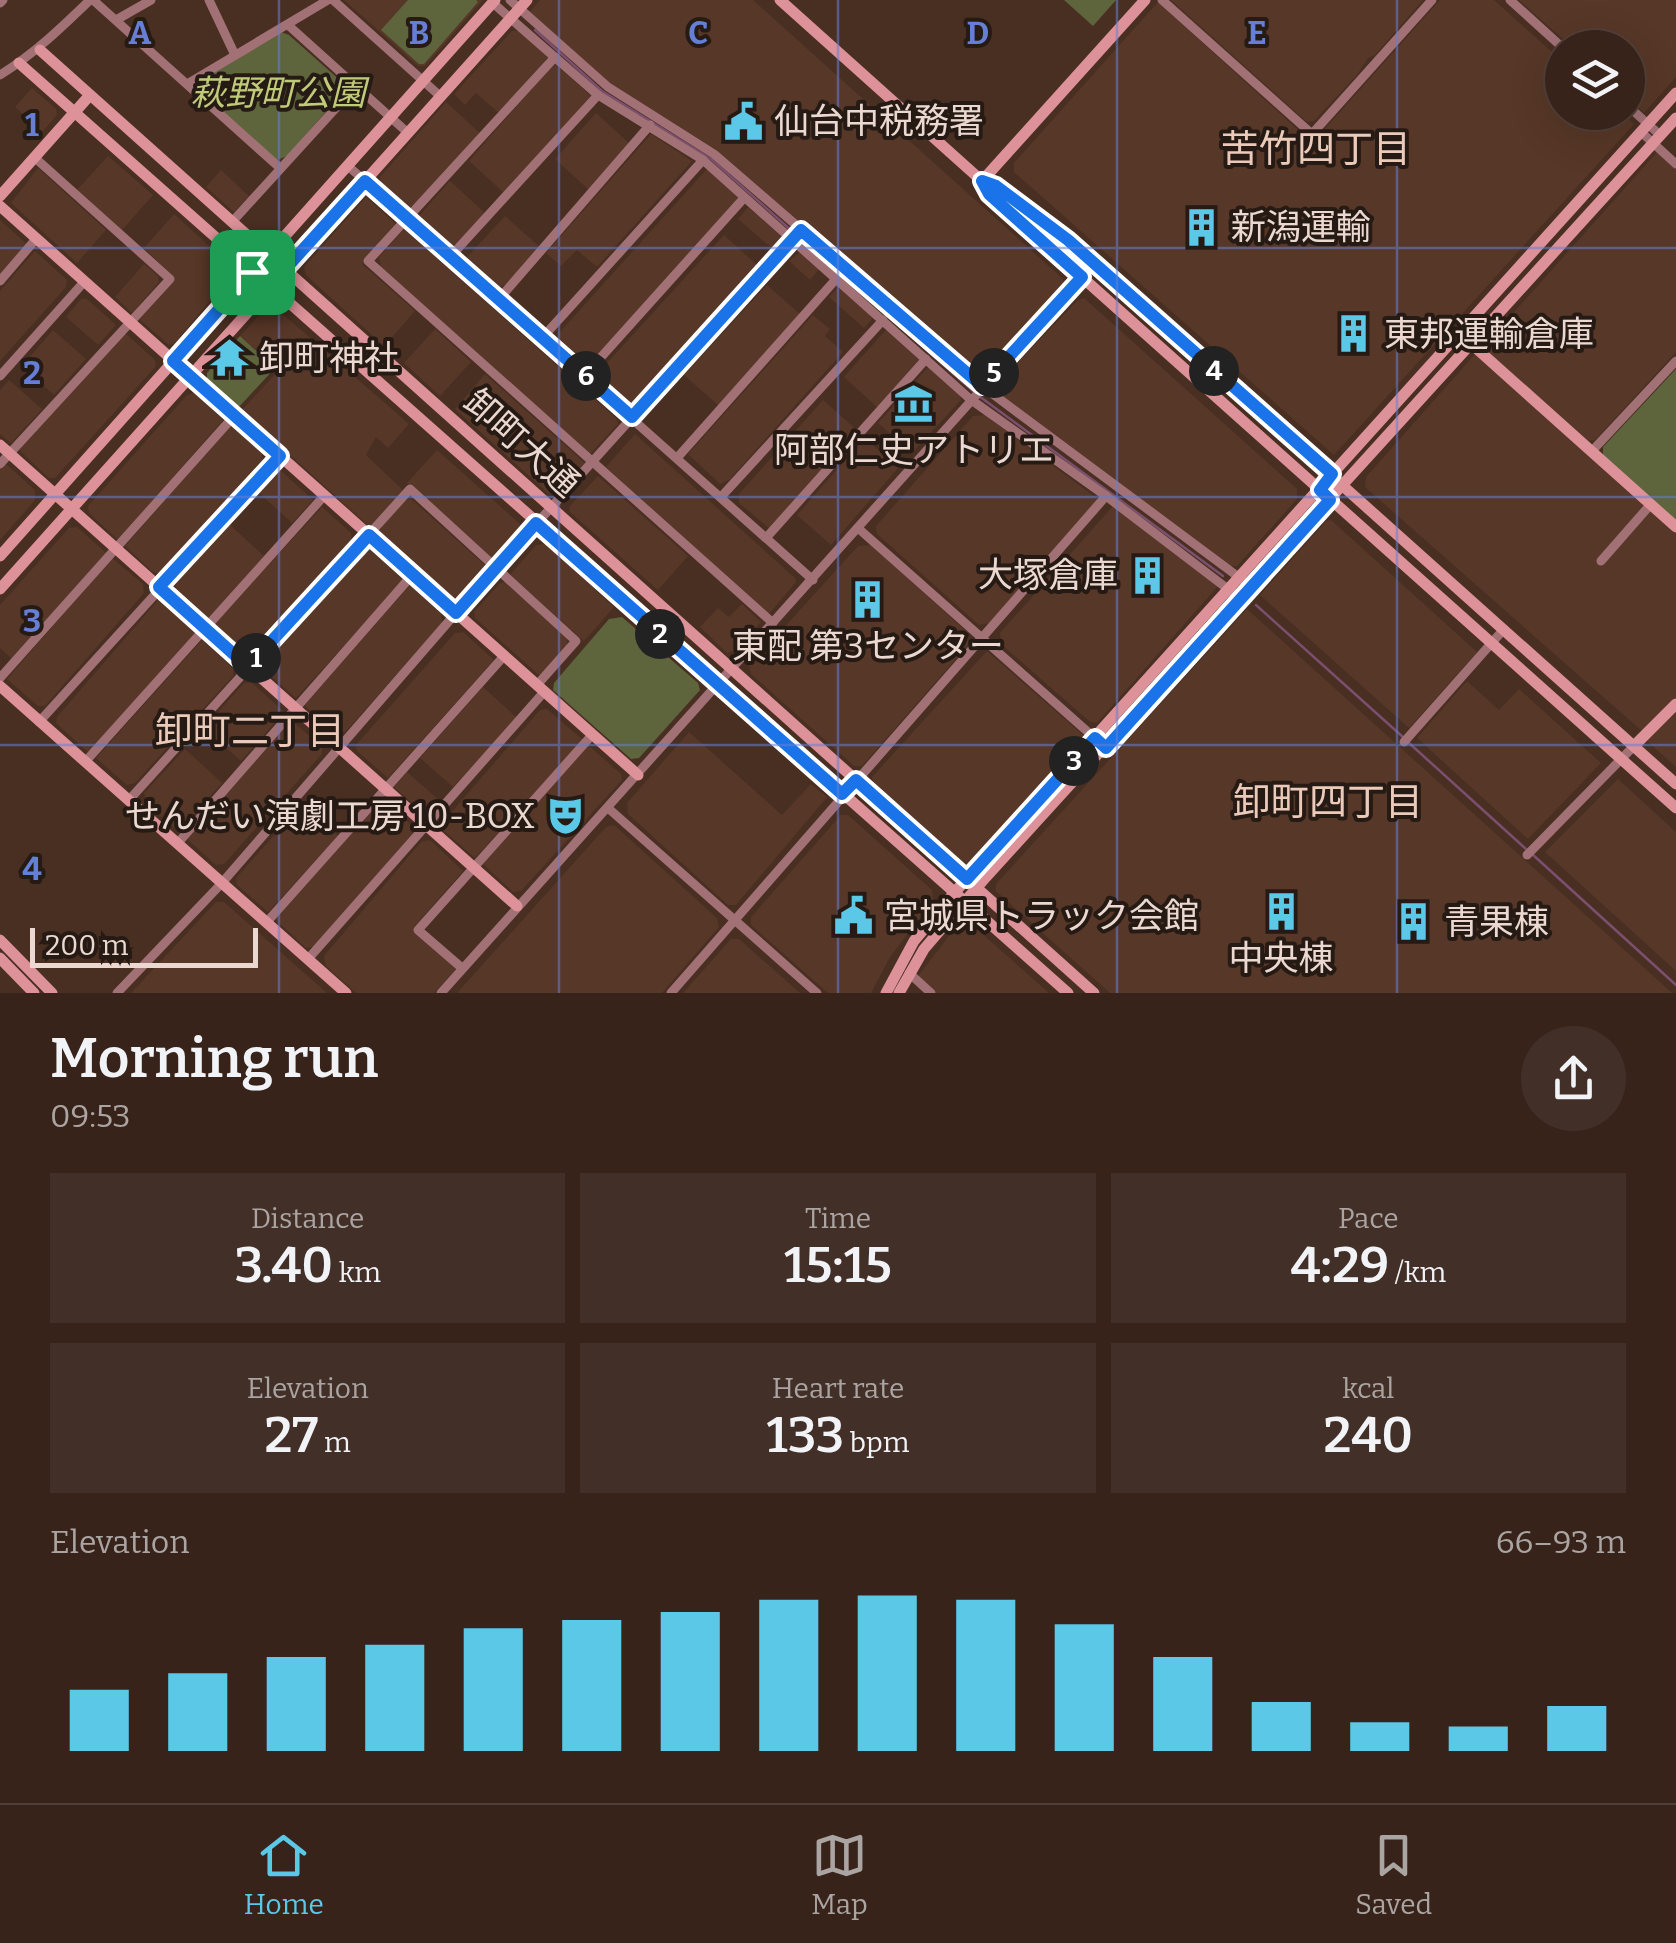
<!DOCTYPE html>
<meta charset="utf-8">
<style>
:root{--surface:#37231a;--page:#422f27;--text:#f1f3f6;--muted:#aaa4a2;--line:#514039;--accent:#5ac8e6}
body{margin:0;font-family:Bitter,"Noto Sans JP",serif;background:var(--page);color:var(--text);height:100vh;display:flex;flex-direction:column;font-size:38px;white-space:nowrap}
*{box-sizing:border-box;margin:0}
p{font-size:32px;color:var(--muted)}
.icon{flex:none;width:55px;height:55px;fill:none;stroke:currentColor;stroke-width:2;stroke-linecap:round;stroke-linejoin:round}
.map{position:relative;height:993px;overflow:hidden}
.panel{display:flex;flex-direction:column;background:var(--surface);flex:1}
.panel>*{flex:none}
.tools{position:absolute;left:1545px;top:30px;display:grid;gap:20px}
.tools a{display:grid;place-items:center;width:100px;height:100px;border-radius:50%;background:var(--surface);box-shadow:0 10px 40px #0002,0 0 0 2px var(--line);font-size:50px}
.scale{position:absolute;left:30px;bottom:25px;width:228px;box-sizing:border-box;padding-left:10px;border:5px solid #ebd9d1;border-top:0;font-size:28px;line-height:35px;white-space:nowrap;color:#ebd9d1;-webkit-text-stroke:8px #261a14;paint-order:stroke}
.pin{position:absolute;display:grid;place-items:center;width:85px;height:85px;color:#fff;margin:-42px;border-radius:20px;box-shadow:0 5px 15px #0006}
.km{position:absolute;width:50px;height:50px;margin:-25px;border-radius:50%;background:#222;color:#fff;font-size:28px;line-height:50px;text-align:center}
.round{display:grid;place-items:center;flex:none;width:105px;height:105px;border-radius:52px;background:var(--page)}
.headline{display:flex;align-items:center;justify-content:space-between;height:170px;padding:0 50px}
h1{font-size:55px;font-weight:600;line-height:75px}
.figures{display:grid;grid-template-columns:repeat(3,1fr);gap:15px;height:170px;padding:10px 50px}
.figures div{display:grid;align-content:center;border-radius:0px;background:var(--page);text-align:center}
.figures b{font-size:50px;font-weight:600}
.figures small{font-size:28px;font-weight:400}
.figures p{font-size:28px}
.chart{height:280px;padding:20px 50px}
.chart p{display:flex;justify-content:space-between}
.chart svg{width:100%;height:180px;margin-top:10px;stroke:var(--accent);stroke-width:6}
.menu{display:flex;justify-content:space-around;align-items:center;height:140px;border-top:2px solid var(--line);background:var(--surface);font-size:28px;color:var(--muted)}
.menu a{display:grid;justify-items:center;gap:5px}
.menu .active{color:var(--accent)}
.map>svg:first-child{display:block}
.built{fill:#573727}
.green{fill:#5e643c}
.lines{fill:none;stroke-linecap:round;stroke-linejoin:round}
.stream{stroke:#7c4f6f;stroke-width:2.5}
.street{stroke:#a17176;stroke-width:9}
.secondary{stroke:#dd9199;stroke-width:11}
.route-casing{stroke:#fff;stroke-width:20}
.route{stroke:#1a73e8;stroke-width:12}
.grid{fill:none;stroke:#657fd6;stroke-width:2.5;stroke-opacity:0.55}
.labels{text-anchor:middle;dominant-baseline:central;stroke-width:8;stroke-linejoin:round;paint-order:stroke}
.park-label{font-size:35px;font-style:italic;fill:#bfcb79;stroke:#261a14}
.poi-label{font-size:35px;fill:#ebd9d1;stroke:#261a14;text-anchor:start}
.street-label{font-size:35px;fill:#ebd9d1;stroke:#261a14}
.neighbourhood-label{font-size:38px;fill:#ebcaba;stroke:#261a14}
.grid-label{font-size:32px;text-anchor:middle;font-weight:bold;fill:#657fd6;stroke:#261a14;stroke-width:8;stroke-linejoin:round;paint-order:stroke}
</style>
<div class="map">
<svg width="1676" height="993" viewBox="0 0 1676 993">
<rect width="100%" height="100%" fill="#492f22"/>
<g class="built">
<polygon points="344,0 481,0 482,1 425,66 418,66"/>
<polygon points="540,0 753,0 1063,279 1063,285 982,377 975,378 717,150 610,84 530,12"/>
<polygon points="1171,0 1423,0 1375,55 1368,58 1357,75 1314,121 1307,122"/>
<polygon points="1440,0 1494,0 1562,61 1562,112 1621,113 1634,124 1334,455 1014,172 1014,163 1158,2 1312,143"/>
<polygon points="1519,0 1676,0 1676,77 1644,113 1628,98 1628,48 1572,47"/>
<polygon points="512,31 519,31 548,57 499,113 476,93 465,105 454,94"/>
<polygon points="554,63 591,96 504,193 469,161"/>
<polygon points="32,88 56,109 57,115 42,132 15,107"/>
<polygon points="446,102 481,134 412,211 381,184 380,177"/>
<polygon points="596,113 630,144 589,190 555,159"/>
<polygon points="651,134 692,161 597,267 577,250 561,266 546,253"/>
<polygon points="1658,151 1676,168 1676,352 1595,440 1586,441 1482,348"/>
<polygon points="108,156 153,195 122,230 77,190"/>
<polygon points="38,168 106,230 77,263 11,203"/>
<polygon points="707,169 741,199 589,368 560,341 559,333"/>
<polygon points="221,170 249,196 234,212 206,187"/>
<polygon points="450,181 485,213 458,245 450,246 418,217"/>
<polygon points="366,197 397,225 362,264 415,311 384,346 306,275 304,267"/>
<polygon points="748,207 781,236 781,242 774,250 738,219"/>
<polygon points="174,214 230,265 230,276 174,344 169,345 138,318 174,277 144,248"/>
<polygon points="505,216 540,247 506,285 500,287 469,260 468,256"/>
<polygon points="0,220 29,246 0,278"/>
<polygon points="404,229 616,418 618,424 590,454 381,269 379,257"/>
<polygon points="724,235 759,267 636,402 629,404 596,375"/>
<polygon points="35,251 67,280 66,287 0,361 0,291"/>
<polygon points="800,252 819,269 810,280 789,261"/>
<polygon points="144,264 158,276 159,282 132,313 115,297"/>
<polygon points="767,285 801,315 719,406 684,375"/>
<polygon points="840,286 871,314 872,319 864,328 829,297"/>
<polygon points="1084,298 1297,489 1297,499 1237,566 1230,566 996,396 994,387 1077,301"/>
<polygon points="81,299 87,299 116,325 98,345 66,317"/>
<polygon points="267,307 277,309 409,424 388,448 376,437 366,455 404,491 371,528 241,411 278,371 240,336"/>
<polygon points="813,315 830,329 825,336 843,352 729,480 720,484 688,454"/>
<polygon points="435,329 471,362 440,396 404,363"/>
<polygon points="53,330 86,359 54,395 22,366"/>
<polygon points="885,331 890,331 922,359 878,408 844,377"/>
<polygon points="124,332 155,360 156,366 55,478 49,478 18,449"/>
<polygon points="1477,352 1676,531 1676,699 1643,732 1365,487 1366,477"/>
<polygon points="929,366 959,393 961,400 912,453 878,423"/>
<polygon points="485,374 585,463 557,495 549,494 455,409"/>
<polygon points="9,380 42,409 11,443 0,434 0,390"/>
<polygon points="195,393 223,420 118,540 89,513 88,506 187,395"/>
<polygon points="823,400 858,431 770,529 739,503 739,494"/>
<polygon points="985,415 1099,500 990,623 979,625 877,534 876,526 973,416"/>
<polygon points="231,425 262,452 263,460 164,573 154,573 125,546"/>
<polygon points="635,434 795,578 796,582 768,615 606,467"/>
<polygon points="865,438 898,468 831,545 797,515"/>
<polygon points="437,450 520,524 519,534 494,561 407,483"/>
<polygon points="5,463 35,490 35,500 0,540 0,468"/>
<polygon points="279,469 313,500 292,523 258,492"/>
<polygon points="598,476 688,556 658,590 570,512 569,507"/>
<polygon points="411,499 488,568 462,597 453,599 378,531 405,500"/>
<polygon points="1113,506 1218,586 1097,723 1089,721 1001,644 1000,633"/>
<polygon points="322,507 351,533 351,540 252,651 245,653 213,625"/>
<polygon points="1331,520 1477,652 1409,728 1260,595 1326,521"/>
<polygon points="229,524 264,556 208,619 176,591 175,583"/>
<polygon points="77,527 106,553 12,659 0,648 0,605 69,528"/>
<polygon points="545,544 614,607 584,641 510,575 536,545"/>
<polygon points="871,545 968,633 968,645 862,766 854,766 751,674 749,666 858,546"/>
<polygon points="363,548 369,549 404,580 296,698 265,671 263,660"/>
<polygon points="112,558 143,584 144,593 45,706 38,706 7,679"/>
<polygon points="505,582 567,636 567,647 540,676 475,618 474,612 500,583"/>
<polygon points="410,585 441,613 442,624 345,732 335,733 304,705"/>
<polygon points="159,599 196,633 88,752 56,723 57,717"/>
<polygon points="742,604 761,622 734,651 727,653 700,627 718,608 729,617"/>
<polygon points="1247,609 1672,993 1110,993 996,891 996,884"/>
<polygon points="463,632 494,660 388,778 357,751 356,745 455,633"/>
<polygon points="202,640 233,668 233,676 135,783 127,785 96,758"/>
<polygon points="987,651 1083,735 973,864 960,863 873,784 872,777"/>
<polygon points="1467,681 1499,710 1519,689 1601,763 1528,839 1417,738"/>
<polygon points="251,682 284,712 241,761 204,728 244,683"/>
<polygon points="483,687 517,718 453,787 420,758"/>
<polygon points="547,709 583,740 475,858 444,831 443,822 540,710"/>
<polygon points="1676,711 1676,767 1646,740"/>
<polygon points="290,719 322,747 322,754 224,864 216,865 186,838"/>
<polygon points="689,732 782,815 811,784 827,797 736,905 728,905 628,814 627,803"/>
<polygon points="588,745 621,774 622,780 521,891 513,892 483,864"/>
<polygon points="185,749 222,783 178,831 147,804 144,793"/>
<polygon points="407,772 440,801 431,812 424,813 394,787"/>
<polygon points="1618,779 1676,832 1676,971 1545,852"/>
<polygon points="381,797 412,826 412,835 313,947 306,948 275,919"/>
<polygon points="302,804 338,836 268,912 237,885 236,878"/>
<polygon points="841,815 848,815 932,890 933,901 890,957 871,993 828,993 751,925 751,917"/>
<polygon points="614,825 717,918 719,927 662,993 457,993 606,827"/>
<polygon points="430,840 463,871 413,928 457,968 434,993 356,993 326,966 324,956 421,842"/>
<polygon points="216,902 224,902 327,993 131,993"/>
<polygon points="969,922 1049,993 936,993 918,976 959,923"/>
<polygon points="731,939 739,939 800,993 683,993"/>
</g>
<g class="green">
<polygon points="408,0 476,0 478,2 424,64 419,64 381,30"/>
<polygon points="1064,0 1116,0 1093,26"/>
<polygon points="281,32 289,35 343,83 345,90 287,156 277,160 199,90 199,82"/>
<polygon points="240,336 275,368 238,408 207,379 207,373"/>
<polygon points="1676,369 1676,521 1603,455 1603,447"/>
<polygon points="622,617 698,683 700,690 639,758 631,759 553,690 554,683 609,619"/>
</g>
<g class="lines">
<g class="stream">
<polyline points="535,30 602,91 711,159 793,232"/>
<polyline points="799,237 973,391"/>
<polyline points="979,396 1223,576"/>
<polyline points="1256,605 1404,738"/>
<polyline points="1409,743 1526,849"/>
<polyline points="1532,854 1676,985"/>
</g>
<g class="street">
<polyline points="93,0 280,168"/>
<polyline points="209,0 235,55"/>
<polyline points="333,0 440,96"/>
<polyline points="510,0 608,87 714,154 982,386 1252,587"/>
<polyline points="1162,0 1312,134 1432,0"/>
<polyline points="1510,0 1563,48"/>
<polyline points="0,3 3,0"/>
<polyline points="493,3 598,95 703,160 970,399 1106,496 1241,599"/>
<polyline points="116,20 151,0"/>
<polyline points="288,25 408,133"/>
<polyline points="555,57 368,261 773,623"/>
<path d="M0 75C34 54 61 28 90 0"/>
<polyline points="187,84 328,0"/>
<polyline points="1628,106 1660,135"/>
<polyline points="1641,132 1676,164"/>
<polyline points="348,166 813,580"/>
<polyline points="232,222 355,87"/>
<polyline points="451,256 598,95"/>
<polyline points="0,281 36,239"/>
<polyline points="499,299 650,125"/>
<polyline points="543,337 703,160"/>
<polyline points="585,375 744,198"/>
<polyline points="0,376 84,282"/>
<polyline points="1592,451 1676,361"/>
<polyline points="677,458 837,278"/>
<polyline points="0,464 170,279 34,157"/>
<polyline points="721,497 883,320"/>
<polyline points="859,529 1106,748"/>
<polyline points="766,538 926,359"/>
<polyline points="1601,561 1651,504"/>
<polyline points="0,678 234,416"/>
<polyline points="39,722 280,457"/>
<polyline points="1404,742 1504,629"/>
<polyline points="85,762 324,496"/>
<polyline points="129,800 410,489 576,641 537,685"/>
<polyline points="608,808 817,993"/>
<polyline points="177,844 413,574"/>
<polyline points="1527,855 1634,746"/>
<polyline points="266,923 504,656"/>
<polyline points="308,959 544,692"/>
<polyline points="462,968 418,930 592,735"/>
<polyline points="909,973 931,993"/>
<polyline points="117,993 221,884 456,613 801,230"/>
<polyline points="441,993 1082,277"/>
<polyline points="671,993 1106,496"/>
</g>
<g class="secondary">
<polyline points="780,0 982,181 989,194 1676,808"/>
<polyline points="40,50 1094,993"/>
<polyline points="19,63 1068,993"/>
<polyline points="982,181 997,186 1068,240 1676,784"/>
<polyline points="982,181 1145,0"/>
<polyline points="0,196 90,95"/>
<polyline points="0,206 638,775"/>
<polyline points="1467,340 1676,527"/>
<polyline points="0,445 517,906"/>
<polyline points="0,556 495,0"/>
<polyline points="0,589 527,0"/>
<polyline points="0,686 346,993"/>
<polyline points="1634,746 1676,704"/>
<polyline points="0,940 52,993"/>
<polyline points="0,958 34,993"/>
<polyline points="886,993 914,941 954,893 1676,93"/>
<polyline points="899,993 924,949 986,877 1676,118"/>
</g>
</g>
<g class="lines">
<defs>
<polygon id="route" points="365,181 632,417 801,230 982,386 1082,277 989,194 982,181 996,186 1068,240 1332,474 1320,490 1330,500 1106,748 1095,738 967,879 856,780 842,794 536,523 456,613 369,535 248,667 159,587 280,456 173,361 252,272 269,287"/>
</defs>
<use href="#route" class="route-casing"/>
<use href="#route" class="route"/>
</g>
<path class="grid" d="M279 0V993M559 0V993M838 0V993M1117 0V993M1397 0V993M0 248H1676M0 497H1676M0 745H1676"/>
<defs>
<symbol id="civic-bare" viewBox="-9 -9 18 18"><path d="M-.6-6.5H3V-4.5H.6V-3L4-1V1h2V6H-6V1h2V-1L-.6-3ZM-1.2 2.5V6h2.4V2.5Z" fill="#5ac8e6" stroke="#261a14" stroke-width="2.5" paint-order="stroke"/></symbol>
<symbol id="building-bare" viewBox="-9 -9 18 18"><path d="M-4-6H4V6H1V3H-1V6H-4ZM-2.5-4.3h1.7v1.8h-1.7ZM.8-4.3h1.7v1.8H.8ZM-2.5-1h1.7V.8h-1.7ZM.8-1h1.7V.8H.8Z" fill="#5ac8e6" stroke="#261a14" stroke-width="2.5" paint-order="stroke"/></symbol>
<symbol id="temple-bare" viewBox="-9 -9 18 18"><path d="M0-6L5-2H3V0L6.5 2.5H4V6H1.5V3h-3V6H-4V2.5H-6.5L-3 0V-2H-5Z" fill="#5ac8e6" stroke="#261a14" stroke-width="2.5" paint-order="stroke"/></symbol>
<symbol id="museum-bare" viewBox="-9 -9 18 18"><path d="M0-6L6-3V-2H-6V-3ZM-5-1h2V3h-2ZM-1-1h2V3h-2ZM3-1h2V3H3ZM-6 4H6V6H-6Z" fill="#5ac8e6" stroke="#261a14" stroke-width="2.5" paint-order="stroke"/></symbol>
<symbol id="theatre-bare" viewBox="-9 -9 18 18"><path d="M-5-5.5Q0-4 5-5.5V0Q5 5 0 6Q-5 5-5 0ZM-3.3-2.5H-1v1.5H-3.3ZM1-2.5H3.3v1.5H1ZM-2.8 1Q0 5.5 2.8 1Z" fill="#5ac8e6" stroke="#261a14" stroke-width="2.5" paint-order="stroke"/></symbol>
</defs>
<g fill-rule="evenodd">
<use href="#civic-bare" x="716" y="94" width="55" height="55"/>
<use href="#building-bare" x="1174" y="200" width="55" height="55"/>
<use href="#building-bare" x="1326" y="306" width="55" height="55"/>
<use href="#temple-bare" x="202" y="330" width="55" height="55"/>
<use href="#museum-bare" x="886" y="376" width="55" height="55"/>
<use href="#building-bare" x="1120" y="548" width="55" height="55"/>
<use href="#building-bare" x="840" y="572" width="55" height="55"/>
<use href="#theatre-bare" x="538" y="788" width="55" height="55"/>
<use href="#building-bare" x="1254" y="884" width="55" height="55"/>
<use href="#civic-bare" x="826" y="888" width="55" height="55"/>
<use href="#building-bare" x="1386" y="894" width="55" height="55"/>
</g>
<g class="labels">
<g class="park-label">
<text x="278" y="93">萩野町公園</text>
</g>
<g class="poi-label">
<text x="774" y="121">仙台中税務署</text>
<text x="1231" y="227">新潟運輸</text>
<text x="1384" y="334">東邦運輸倉庫</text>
<text x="259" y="358">卸町神社</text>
<text x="914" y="450" text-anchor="middle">阿部仁史アトリエ</text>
<text x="1118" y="575" text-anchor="end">大塚倉庫</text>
<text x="868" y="646" text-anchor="middle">東配 第3センター</text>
<text x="535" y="816" text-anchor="end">せんだい演劇工房 10-BOX</text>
<text x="884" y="916">宮城県トラック会館</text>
<text x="1444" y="922">青果棟</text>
<text x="1281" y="958" text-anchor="middle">中央棟</text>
</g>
<g class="street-label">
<text transform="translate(522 443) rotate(42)">卸町大通</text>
</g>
<g class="neighbourhood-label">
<text x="1316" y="149">苦竹四丁目</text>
<text x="250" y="731">卸町二丁目</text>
<text x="1328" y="802">卸町四丁目</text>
</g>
</g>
<g class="grid-label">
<text x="140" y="44">A</text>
<text x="419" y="44">B</text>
<text x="698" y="44">C</text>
<text x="978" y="44">D</text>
<text x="1257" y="44">E</text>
<text x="32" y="136">1</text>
<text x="32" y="384">2</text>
<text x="32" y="632">3</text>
<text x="32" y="880">4</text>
</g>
</svg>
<div class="tools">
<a><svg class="icon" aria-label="layers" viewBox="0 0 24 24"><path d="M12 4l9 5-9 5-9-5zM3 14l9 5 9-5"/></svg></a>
</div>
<div class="scale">200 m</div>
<div class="pin" style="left:252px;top:272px;background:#1e9e55"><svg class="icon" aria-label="arrive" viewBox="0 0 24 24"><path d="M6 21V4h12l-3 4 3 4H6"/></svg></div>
<b class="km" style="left:256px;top:658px">1</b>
<b class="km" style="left:660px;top:634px">2</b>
<b class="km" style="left:1074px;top:761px">3</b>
<b class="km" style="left:1214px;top:371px">4</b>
<b class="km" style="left:994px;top:373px">5</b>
<b class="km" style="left:586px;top:376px">6</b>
</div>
<section class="panel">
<div class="headline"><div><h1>Morning run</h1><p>09:53</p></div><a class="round"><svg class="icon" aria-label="share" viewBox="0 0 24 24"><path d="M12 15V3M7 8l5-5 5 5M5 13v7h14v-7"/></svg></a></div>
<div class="figures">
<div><p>Distance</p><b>3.40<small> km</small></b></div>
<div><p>Time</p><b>15:15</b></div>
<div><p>Pace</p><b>4:29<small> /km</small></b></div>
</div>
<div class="figures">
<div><p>Elevation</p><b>27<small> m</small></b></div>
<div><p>Heart rate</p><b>133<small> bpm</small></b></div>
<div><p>kcal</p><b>240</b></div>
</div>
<div class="chart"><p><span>Elevation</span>66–93 m</p>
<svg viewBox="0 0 160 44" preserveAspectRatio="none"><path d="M5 44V29M15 44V25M25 44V21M35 44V18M45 44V14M55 44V12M65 44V10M75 44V7M85 44V6M95 44V7M105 44V13M115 44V21M125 44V32M135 44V37M145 44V38M155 44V33"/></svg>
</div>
</section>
<nav class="menu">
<a class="active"><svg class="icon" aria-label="home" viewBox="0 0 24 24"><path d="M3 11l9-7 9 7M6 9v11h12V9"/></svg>Home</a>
<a><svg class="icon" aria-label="map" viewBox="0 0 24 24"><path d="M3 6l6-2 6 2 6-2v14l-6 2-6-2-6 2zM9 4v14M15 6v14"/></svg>Map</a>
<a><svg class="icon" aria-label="saved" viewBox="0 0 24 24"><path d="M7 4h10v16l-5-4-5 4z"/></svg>Saved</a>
</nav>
